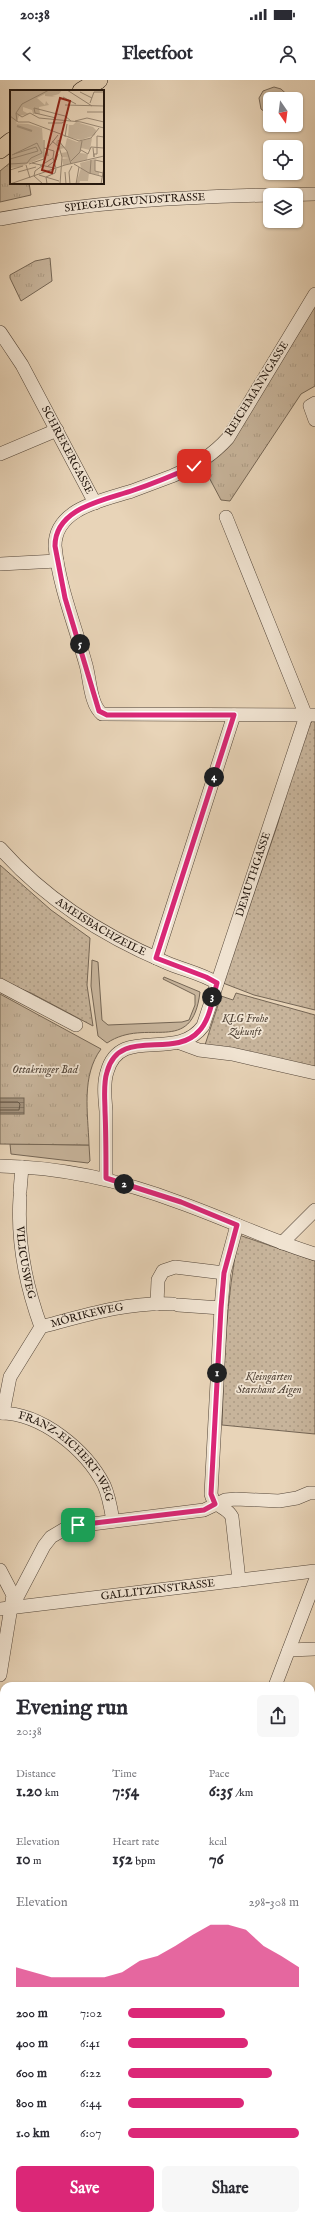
<!DOCTYPE html>
<meta charset="utf-8">
<style>
:root{--surface:#fff;--page:#f7f7f7;--text:#2b2b33;--muted:#7c7c81;--accent:#db2777}
body{margin:0;font-family:"IM FELL English",serif;background:var(--page);color:var(--text);height:100vh;display:flex;flex-direction:column;font-size:15px;white-space:nowrap}
*{box-sizing:border-box;margin:0}
p{font-size:13px;color:var(--muted)}
.icon{flex:none;width:22px;height:22px;fill:none;stroke:currentColor;stroke-width:2;stroke-linecap:round;stroke-linejoin:round}
.map{position:relative;flex:1;overflow:hidden}
.details{position:absolute;left:0px;top:1602px;width:315px;height:538px;display:flex;flex-direction:column;background:var(--surface);border-radius:12px 12px 0 0;box-shadow:0 1px 3px #0004}
.details>*{flex:none}
.needle{width:26px;rotate:166deg}
.controls{position:absolute;left:263px;top:12px;display:grid;gap:8px}
.controls a{display:grid;place-items:center;width:40px;height:40px;border-radius:6px;background:var(--surface);box-shadow:0 1px 3px #0004;font-size:20px}
.pin{position:absolute;display:grid;place-items:center;width:34px;height:34px;color:#fff;margin:-17px;border-radius:8px;box-shadow:0 2px 6px #0006}
.km{position:absolute;width:20px;height:20px;margin:-10px;border-radius:50%;background:#222;color:#fff;font-size:11px;line-height:20px;text-align:center}
.round{display:grid;place-items:center;flex:none;width:42px;height:42px;border-radius:6px;background:var(--page)}
.head{display:flex;align-items:center;justify-content:space-between;height:68px;padding:0 16px}
h1{font-size:22px;font-weight:700;line-height:30px}
.metrics{display:grid;grid-template-columns:repeat(3,1fr);gap:6px;height:68px;padding:4px 16px}
.metrics div{display:grid;align-content:center}
.metrics b{font-size:17px;font-weight:700}
.metrics small{font-size:11px;font-weight:400}
.metrics p{font-size:11px}
.chart{height:112px;padding:8px 16px}
.chart p{display:flex;justify-content:space-between}
.chart svg{width:100%;height:72px;margin-top:4px;fill:var(--accent);opacity:.7}
.action{display:flex;gap:8px;margin-top:auto;padding:8px 16px}
.action a{flex:1;height:46px;border-radius:6px;background:var(--accent);color:#fff;font-size:16px;font-weight:700;line-height:46px;text-align:center}
.action a+a{background:var(--page);color:var(--text)}
ul{padding:0 16px;list-style:none;font-size:13px}
li{display:grid;grid-template-columns:64px 48px 1fr;align-items:center;height:30px}
li i{height:10px;border-radius:5px;background:var(--accent)}
.status{display:flex;justify-content:space-between;align-items:center;height:28px;padding:0 20px;background:var(--surface);direction:ltr}
.status svg{height:11px;fill:currentColor}
header{display:flex;justify-content:space-between;align-items:center;height:52px;padding:0 16px;background:var(--surface);font-size:18px;font-weight:700}
.map>svg:first-child{display:block}
.grass{fill:#c7b49b;stroke:#756655}
.park{fill:url(#park-tufts);stroke:#756655}
.garden{fill:url(#garden-dots);stroke:#756655}
.water{fill:url(#water-rules);stroke:#716252}
.lines{fill:none;stroke-linecap:round;stroke-linejoin:round}
.shore{stroke:#645647;stroke-width:1}
.minor-casing{stroke:#544639;stroke-width:14}
.major-casing{stroke:#23170f;stroke-width:18}
.minor{stroke:#f0e3d1;stroke-width:13}
.major{stroke:#e8d4b8;stroke-width:17}
.route-casing{stroke:#fff;stroke-width:8}
.route{stroke:#db2777;stroke-width:5}
.labels{text-anchor:middle;dominant-baseline:central;stroke-width:3.5;stroke-linejoin:round;paint-order:stroke}
.street-label{font-size:11px;fill:#23170f;stroke:#f0e3d1}
.park-label{font-size:11px;font-style:italic;fill:#544639;stroke:#f0e3d1}
.inset-river{fill:none;stroke:#a5947f;stroke-width:2}
.inset-road{fill:none;stroke:#998874;stroke-width:1}
.view{fill:#8f2418;fill-opacity:0.15;stroke:#8f2418;stroke-width:2}
.inset-edge{fill:none;stroke:#23170f;stroke-width:2}
</style>
<div class="status"><b>20:38</b><svg viewBox="0 0 49 12"><path d="M0 12V9h3v3zM5 12V6h3v6zM10 12V3h3v9zM15 12V0h3v12zM26 1h20v11H26zM47 4h2v5h-2z"/></svg></div>
<header><svg class="icon" aria-label="back" viewBox="0 0 24 24"><path d="M15 5l-7 7 7 7"/></svg>Fleetfoot<svg class="icon" aria-label="person" viewBox="0 0 24 24"><circle cx="12" cy="8" r="4"/><path d="M4 21q1-7 8-7t8 7"/></svg></header>
<div class="map">
<svg width="315" height="2140" viewBox="0 0 315 2140">
<defs>
<pattern id="park-tufts" width="24" height="20" patternUnits="userSpaceOnUse"><rect width="24" height="20" fill="#c7b49b"/><path d="M3 7l-1-3M5 7V3M7 7l1-3M15 17l-1-3M17 17v-4M19 17l1-3" fill="none" stroke="#ab9a84"/></pattern>
<pattern id="garden-dots" width="8" height="8" patternUnits="userSpaceOnUse"><rect width="8" height="8" fill="#c7b49b"/><path d="M2 2h.1M6 6h.1" fill="none" stroke="#ab9a84" stroke-width="1.8" stroke-linecap="round"/></pattern>
<pattern id="water-rules" width="6" height="5" patternUnits="userSpaceOnUse"><rect width="6" height="5" fill="#a5947f"/><path d="M0 2.5h6" fill="none" stroke="#867866"/></pattern>
</defs>
<rect width="100%" height="100%" fill="#e8d4b8"/>
<filter id="stains"><feTurbulence type="fractalNoise" baseFrequency=".005" numOctaves="4"/><feColorMatrix values="0 0 0 0 .2 0 0 0 0 .09 0 0 0 0 .02 0 0 0 .5 -.17"/></filter>
<radialGradient id="worn" r=".72"><stop offset=".6" stop-color="#630" stop-opacity="0"/><stop offset="1" stop-color="#630" stop-opacity=".3"/></radialGradient>
<g class="grass">
<path d="M92 880 98 882 102 940 108 945 182 942 189 940 195 925V915L163 899 164 897 200 912C192 978 147 936 107 963L98 956 91 906Z"/>
<polygon points="10,1064 89,1065 90,1081 88,1083 11,1074"/>
</g>
<g class="park">
<polygon points="274,7 281,9 292,19 270,19 270,36 261,29 259,18 263,11"/>
<polygon points="296,23 301,29 302,41 296,45"/>
<polygon points="11,82 11,103 29,103 31,115 0,122 0,91"/>
<polygon points="50,178 52,201 21,221 10,198 10,195 35,181"/>
<polygon points="315,222 315,306 301,314 230,421 221,420 204,388 223,371"/>
<path d="M0 914 101 969C81 996 88 1033 89 1065L0 1064Z"/>
</g>
<g class="garden">
<polygon points="313,641 315,641 315,930 254,915 223,903 277,746 306,647"/>
<polygon points="0,785 51,830 90,858 87,905 93,946 31,913 0,900"/>
<polygon points="236,913 315,935 315,990 204,968 221,916 233,920"/>
<path d="M239 1155 315 1181V1354L222 1345C224 1282 226 1218 239 1155Z"/>
<polygon points="4,2031 4,2136 208,2136 207,2140 0,2140 0,2033"/>
</g>
<rect class="water" x="0" y="1018" width="24" height="16"/>
<g class="lines">
<polyline class="shore" points="0,1022 18,1022 20,1024 19,1030 0,1030"/>
<defs>
<g id="minor">
<polyline points="277,115 315,114"/>
<path id="s1" d="M0 139C89 122 180 117 270 115"/>
<path d="M315 214 228 358C212 376 194 387 172 396 159 401 145 406 132 411 104 420 55 428 55 466 59 507 75 545 86 585 90 599 90 624 102 634L315 635"/>
<path id="s2" d="M0 252 22 285 95 423"/>
<polyline points="315,323 310,326 315,340"/>
<polyline points="0,374 57,350"/>
<polyline points="0,484 57,481"/>
<path id="s3" d="M0 768C45 819 104 856 165 882 183 890 200 893 217 903"/>
<polyline points="156,878 234,635"/>
<polyline points="0,905 76,945"/>
<polyline points="180,963 199,970 232,974 315,993"/>
<path d="M0 1086C62 1087 123 1101 181 1123 226 1139 269 1160 315 1174"/>
<path id="s4" d="M106 1098C106 1076 106 1054 106 1031 105 1019 103 1004 107 992 120 944 176 983 203 946L306 636 226 437"/>
<polyline points="20,1111 22,1087"/>
<path id="s5" d="M20 1117C17 1161 26 1206 41 1247"/>
<path d="M237 1145 224 1193 221 1228 211 1414C214 1428 227 1426 232 1437L239 1500"/>
<polyline points="282,1163 315,1130"/>
<polyline points="157,1224 158,1200 163,1191 175,1187 224,1193"/>
<polyline points="178,1225 221,1228"/>
<path id="s6" d="M0 1333C42 1333 86 1370 104 1405 109 1416 111 1429 113 1441"/>
<path id="s7" d="M3 1333 10 1297 41 1247C86 1235 126 1222 173 1224"/>
<polyline points="0,1490 13,1515 0,1595"/>
<polyline points="12,1527 44,1466 51,1457 68,1447 204,1430 225,1420 236,1419 279,1421 297,1418 309,1413 315,1413"/>
<path id="s8" d="M0 1529 315 1491"/>
<polyline points="289,1570 315,1569"/>
<polyline points="275,1606 315,1501"/>
<polyline points="0,1671 4,1672"/>
<polyline points="311,1702 315,1702"/>
<polyline points="0,1843 4,1843"/>
<polyline points="311,1889 315,1900"/>
<polyline points="0,2027 4,2025"/>
</g>
<g id="major">
<polyline points="81,11 99,0"/>
<polyline points="0,70 11,61"/>
</g>
</defs>
<use href="#minor" class="minor-casing"/>
<use href="#major" class="major-casing"/>
<use href="#minor" class="minor"/>
<use href="#major" class="major"/>
</g>
<g class="lines">
<defs>
<path id="route" d="M78 1445 204 1430 215 1424 211 1414 221 1228 224 1193 237 1145 181 1122 106 1098C106 1076 106 1054 105 1031 105 1019 103 1004 107 992 119 946 174 980 199 951 210 940 213 917 217 903L206 897 156 878 234 635H107L99 631 65 518 55 466C55 427 106 420 134 410 155 403 174 395 194 386"/>
</defs>
<use href="#route" class="route-casing"/>
<use href="#route" class="route"/>
</g>
<g class="labels">
<g class="street-label">
<text stroke="none"><textPath href="#s1" startOffset="136">SPIEGELGRUNDSTRASSE</textPath></text>
<text transform="translate(257 309) rotate(-58)">REICHMANNGASSE</text>
<text stroke="none"><textPath href="#s2" startOffset="136">SCHREKERGASSE</textPath></text>
<text stroke="none"><textPath href="#s4" startOffset="380">DEMUTHGASSE</textPath></text>
<text stroke="none"><textPath href="#s3" startOffset="129">AMEISBACHZEILE</textPath></text>
<text stroke="none"><textPath href="#s5" startOffset="66">VILICUSWEG</textPath></text>
<text stroke="none"><textPath href="#s7" startOffset="143">MÖRIKEWEG</textPath></text>
<text stroke="none"><textPath href="#s6" startOffset="84">FRANZ-EICHERT-WEG</textPath></text>
<text stroke="none"><textPath href="#s8" startOffset="159">GALLITZINSTRASSE</textPath></text>
</g>
<g class="park-label">
<text x="245" y="939">KLG Frohe<tspan x="245" dy="13">Zukunft</tspan></text>
<text x="45" y="990">Ottakringer Bad</text>
<text x="269" y="1297">Kleingärten<tspan x="269" dy="13">Starchant Aigen</tspan></text>
</g>
</g>
<g transform="translate(10 10)">
<rect width="94" height="94" fill="#e8d4b8"/>
<path d="M0 0H52L49 4 42 6 46 7 35 6V4L27 8 35 15 36 11 39 15 29 17 30 24H23L22 20 13 17V21L19 24 9 26 6 34H0Z" fill="#c7b49b"/>
<path d="M66 32 83 37 86 40 85 45 71 50 58 47 59 35H63Z" fill="#c7b49b"/>
<path d="M0 33 18 34 32 38 34 67 10 77 0 78Z" fill="#c7b49b"/>
<path d="M57 48 67 52 82 48 80 60 71 58 70 63 78 64 77 70 53 75 52 69 59 68 52 67 51 63 57 62 55 58 50 59 46 53 47 50 52 54 50 56 52 55 55 57ZM85 69V81L89 82V85L79 83 78 91H70L69 94H66L71 78 70 73Z" fill="#c7b49b"/>
<path class="inset-river" d="M7 36 22 41"/>
<path class="inset-road" d="M57 0 82 16M70 2 82 8M53 7 66 14M80 13 84 2H94M55 15 94 16M77 22H94M6 23 12 27 20 23 29 28 71 32 94 38M25 23 24 18 55 26 61 31M25 23 46 28M0 26 8 32H19L69 51 81 48 89 38M7 31 6 23 12 14 39 0M65 31 77 28 94 32M38 33H52L55 31M55 47 57 34M48 50 57 61 61 74M42 51 49 57 52 67 50 94M34 58 44 61 43 68 46 78M83 58 84 67V64H87V46L94 47M71 60 78 64 81 57 94 58M38 66 37 59 48 45M0 69 28 61 26 57 4 64M61 71 70 62 72 51M22 73 44 78M0 74 17 73 21 68 32 63 27 53 2 65M19 74 34 69V50M64 74 79 83 94 87M16 75 20 88M30 76 43 68M38 76 46 70 48 64M0 80 13 76M8 82 26 77M55 82 56 94M93 83 85 81V70L94 72M80 84 81 70M29 85 49 91M24 86 25 81 32 76M24 86 33 94M0 94 55 75 94 66M37 94 36 87 45 83 46 79M60 94 59 82 62 76M66 94 69 77M91 94 94 77"/>
<path class="view" d="M50 8 60 11 42 83 32 80Z"/>
<rect width="94" height="94" class="inset-edge"/>
</g>
<rect width="100%" height="100%" filter="url(#stains)"/>
<rect width="100%" height="100%" fill="url(#worn)"/>
</svg>
<div class="controls">
<a><svg class="needle" viewBox="-14 -14 28 28"><path d="M0-13l5 13h-10z" fill="#e53935"/><path d="M0 13l5-13h-10z" fill="#7c7c81"/></svg></a>
<a><svg class="icon" aria-label="locate" viewBox="0 0 24 24"><circle cx="12" cy="12" r="6"/><path d="M12 2v4M12 18v4M2 12h4M18 12h4"/></svg></a>
<a><svg class="icon" aria-label="layers" viewBox="0 0 24 24"><path d="M12 4l9 5-9 5-9-5zM3 14l9 5 9-5"/></svg></a>
</div>
<div class="pin" style="left:78px;top:1445px;background:#1e9e55"><svg class="icon" aria-label="arrive" viewBox="0 0 24 24"><path d="M6 21V4h12l-3 4 3 4H6"/></svg></div>
<div class="pin" style="left:194px;top:386px;background:#d93025"><svg class="icon" aria-label="check" viewBox="0 0 24 24"><path d="M5 12l5 5 9-10"/></svg></div>
<b class="km" style="left:217px;top:1293px">1</b>
<b class="km" style="left:124px;top:1104px">2</b>
<b class="km" style="left:212px;top:917px">3</b>
<b class="km" style="left:214px;top:697px">4</b>
<b class="km" style="left:80px;top:564px">5</b>
<section class="details">
<div class="head"><div><h1>Evening run</h1><p>20:38</p></div><a class="round"><svg class="icon" aria-label="share" viewBox="0 0 24 24"><path d="M12 15V3M7 8l5-5 5 5M5 13v7h14v-7"/></svg></a></div>
<div class="metrics">
<div><p>Distance</p><b>1.20<small> km</small></b></div>
<div><p>Time</p><b>7:54</b></div>
<div><p>Pace</p><b>6:35<small> /km</small></b></div>
</div>
<div class="metrics">
<div><p>Elevation</p><b>10<small> m</small></b></div>
<div><p>Heart rate</p><b>152<small> bpm</small></b></div>
<div><p>kcal</p><b>76</b></div>
</div>
<div class="chart"><p><span>Elevation</span>298–308 m</p>
<svg viewBox="0 0 160 44" preserveAspectRatio="none"><path d="M0 44V32L10 35L20 38L30 38L40 38L50 38L60 35L70 28L80 25L90 19L100 12L110 6L120 6L130 9L140 19L150 25L160 32V44z"/></svg>
</div>
<ul>
<li><b>200 m</b>7:02<i style="width:57%"></i></li>
<li><b>400 m</b>6:41<i style="width:70%"></i></li>
<li><b>600 m</b>6:22<i style="width:84%"></i></li>
<li><b>800 m</b>6:44<i style="width:68%"></i></li>
<li><b>1.0 km</b>6:07<i style="width:100%"></i></li>
</ul>
<div class="action"><a>Save</a><a>Share</a></div>
</section>
</div>
